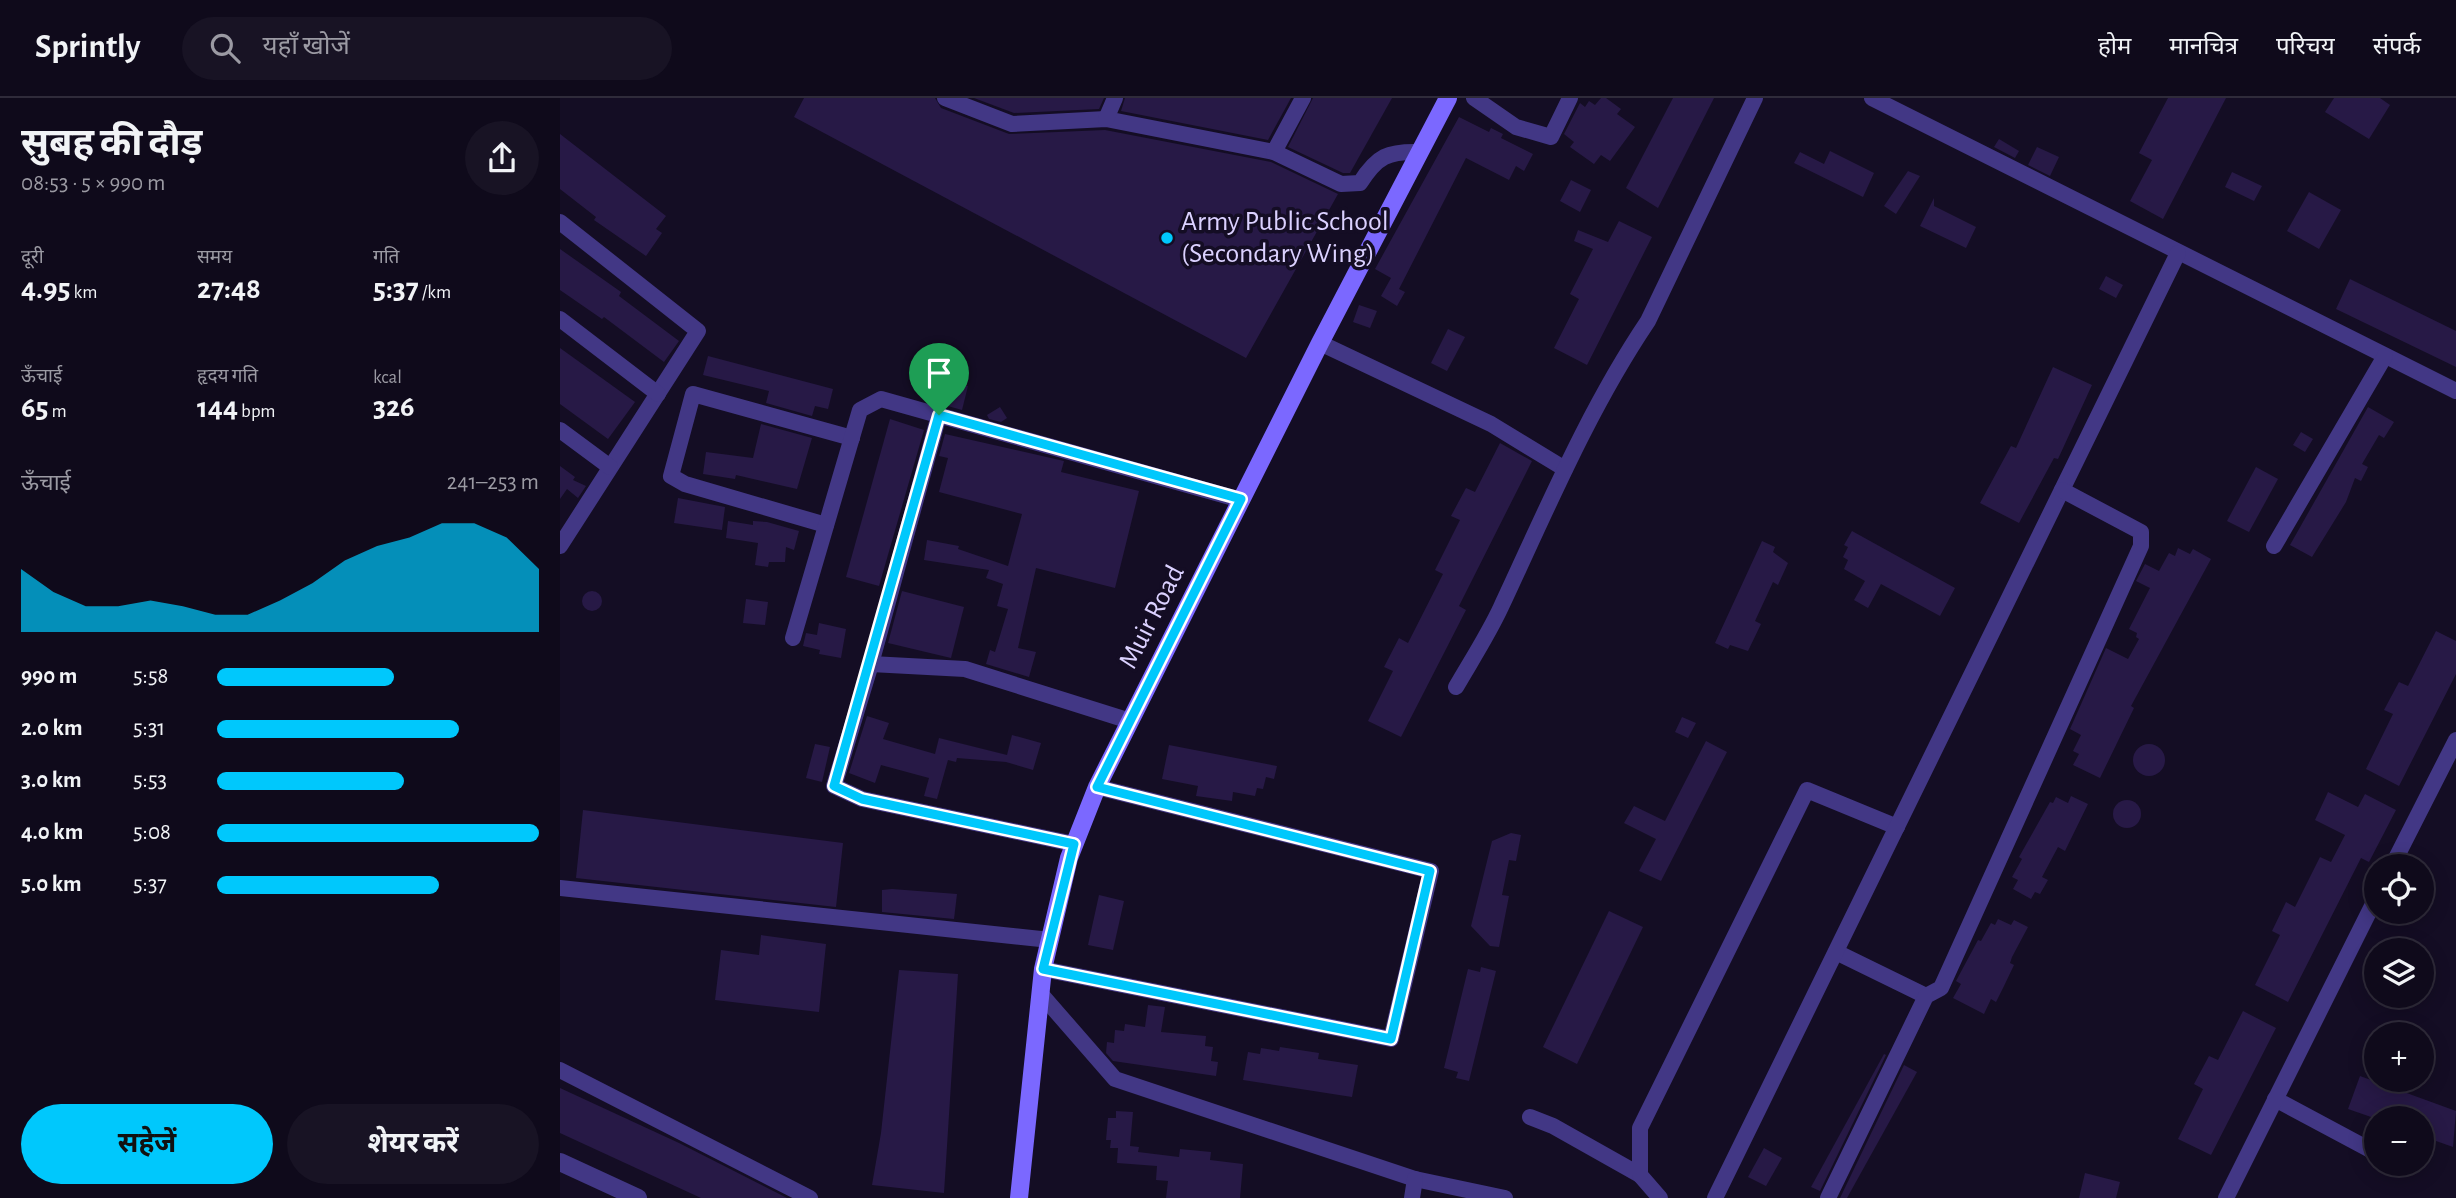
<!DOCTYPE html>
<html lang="hi">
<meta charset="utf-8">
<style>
:root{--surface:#0f0a1b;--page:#181324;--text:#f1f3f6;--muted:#9b9aa3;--line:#2f2b3a;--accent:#00c8fc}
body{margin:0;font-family:"Alegreya Sans","Noto Sans Devanagari",sans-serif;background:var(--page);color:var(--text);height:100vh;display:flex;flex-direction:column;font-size:26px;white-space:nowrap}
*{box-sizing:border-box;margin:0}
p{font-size:23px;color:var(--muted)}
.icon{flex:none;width:38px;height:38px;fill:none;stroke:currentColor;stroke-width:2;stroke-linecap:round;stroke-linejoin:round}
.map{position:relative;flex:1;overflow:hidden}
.drawer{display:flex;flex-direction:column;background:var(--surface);width:560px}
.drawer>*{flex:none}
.tools{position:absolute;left:1804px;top:756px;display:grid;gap:14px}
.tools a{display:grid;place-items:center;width:70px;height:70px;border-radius:50%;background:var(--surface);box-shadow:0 4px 18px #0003,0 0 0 2px var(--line);font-size:35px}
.pin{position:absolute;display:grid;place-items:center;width:60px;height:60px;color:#fff;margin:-72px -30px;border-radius:50% 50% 50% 0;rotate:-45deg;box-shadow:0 0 7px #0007}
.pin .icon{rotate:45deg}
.round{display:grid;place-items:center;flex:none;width:74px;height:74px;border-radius:37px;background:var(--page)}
.head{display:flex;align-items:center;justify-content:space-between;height:119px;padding:0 21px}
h1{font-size:38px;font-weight:700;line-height:52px}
.figures{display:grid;grid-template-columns:repeat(3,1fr);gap:10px;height:119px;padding:7px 21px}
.figures div{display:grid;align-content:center}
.figures b{font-size:30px;font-weight:700}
.figures small{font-size:19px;font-weight:400}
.figures p{font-size:19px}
.chart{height:196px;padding:14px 21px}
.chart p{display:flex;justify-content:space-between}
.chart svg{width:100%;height:126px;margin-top:7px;fill:var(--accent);opacity:.7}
.button{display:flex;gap:14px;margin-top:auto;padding:14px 21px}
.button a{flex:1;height:80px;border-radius:42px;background:var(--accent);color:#111;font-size:28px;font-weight:700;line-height:80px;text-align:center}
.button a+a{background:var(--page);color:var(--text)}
ul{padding:0 21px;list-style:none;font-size:23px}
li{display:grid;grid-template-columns:112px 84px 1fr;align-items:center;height:52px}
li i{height:18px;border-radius:9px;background:var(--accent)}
header{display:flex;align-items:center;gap:42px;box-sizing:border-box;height:98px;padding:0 35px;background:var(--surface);border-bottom:2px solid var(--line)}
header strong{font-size:33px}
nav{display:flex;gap:38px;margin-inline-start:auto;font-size:24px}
.search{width:490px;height:63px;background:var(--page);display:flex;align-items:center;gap:18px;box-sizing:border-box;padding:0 24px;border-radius:38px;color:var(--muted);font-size:26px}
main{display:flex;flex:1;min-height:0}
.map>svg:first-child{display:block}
.building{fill:#271946}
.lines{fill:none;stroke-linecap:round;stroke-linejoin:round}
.minor{stroke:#423785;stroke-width:16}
.tertiary{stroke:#423785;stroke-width:18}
.secondary{stroke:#7b68ff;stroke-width:18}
.route-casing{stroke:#fff;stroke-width:14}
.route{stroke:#00c8fc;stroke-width:9}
.poi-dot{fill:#00c8fc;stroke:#140d24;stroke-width:2.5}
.labels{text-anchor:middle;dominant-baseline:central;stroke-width:7;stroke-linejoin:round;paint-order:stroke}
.poi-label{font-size:28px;fill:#dbd1ff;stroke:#140d24;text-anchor:start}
.street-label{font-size:28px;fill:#dbd1ff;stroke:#140d24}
</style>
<header>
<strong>Sprintly</strong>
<div class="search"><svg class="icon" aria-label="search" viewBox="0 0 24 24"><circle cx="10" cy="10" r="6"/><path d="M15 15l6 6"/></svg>यहाँ खोजें</div>
<nav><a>होम</a><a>मानचित्र</a><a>परिचय</a><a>संपर्क</a></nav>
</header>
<main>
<section class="drawer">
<div class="head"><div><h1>सुबह की दौड़</h1><p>08:53 · 5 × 990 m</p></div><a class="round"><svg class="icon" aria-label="share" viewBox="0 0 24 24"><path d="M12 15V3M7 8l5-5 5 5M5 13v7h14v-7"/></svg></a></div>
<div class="figures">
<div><p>दूरी</p><b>4.95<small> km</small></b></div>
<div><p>समय</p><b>27:48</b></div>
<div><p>गति</p><b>5:37<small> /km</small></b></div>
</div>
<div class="figures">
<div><p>ऊँचाई</p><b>65<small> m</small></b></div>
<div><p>हृदय गति</p><b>144<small> bpm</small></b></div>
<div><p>kcal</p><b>326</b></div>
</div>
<div class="chart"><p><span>ऊँचाई</span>241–253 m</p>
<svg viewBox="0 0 160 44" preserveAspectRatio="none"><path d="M0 44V22L10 30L20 35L30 35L40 33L50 35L60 38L70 38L80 33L90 27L100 19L110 14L120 11L130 6L140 6L150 11L160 22V44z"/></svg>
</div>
<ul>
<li><b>990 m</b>5:58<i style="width:55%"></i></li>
<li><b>2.0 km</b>5:31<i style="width:75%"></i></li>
<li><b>3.0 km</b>5:53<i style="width:58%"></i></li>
<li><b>4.0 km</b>5:08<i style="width:100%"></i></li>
<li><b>5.0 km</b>5:37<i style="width:69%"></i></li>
</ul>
<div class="button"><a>सहेजें</a><a>शेयर करें</a></div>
</section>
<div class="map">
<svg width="1896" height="1100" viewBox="0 0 1896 1100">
<rect width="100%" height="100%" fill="#140d24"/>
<g class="building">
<polygon points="244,0 375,0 381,10 449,36 545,32 711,64 778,96 686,260 234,19"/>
<polygon points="414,0 544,0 539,11 454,15"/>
<polygon points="565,0 731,0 708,42 561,13"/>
<polygon points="753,0 832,0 790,75 783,75 728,49"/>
<polygon points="1041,0 1046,0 1061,11 1057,16 1075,29 1050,63 1041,57 1034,66 1010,49 1014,44 1004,36 1020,5 1025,9 1029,3 1035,7"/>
<polygon points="1113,0 1154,0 1098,110 1066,90"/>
<polygon points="1608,0 1666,0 1603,121 1570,103 1592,62 1579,55"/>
<polygon points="1774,0 1820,0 1830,7 1809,41 1765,14"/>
<polygon points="899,19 929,34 931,30 943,36 941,40 973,56 964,73 956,68 949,82 906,60 839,191 845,194 837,208 821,198 831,180 815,171"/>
<polygon points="0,36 106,118 96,131 102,135 86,158 34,122 36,119 0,91"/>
<polygon points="1439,41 1459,53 1455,60 1434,49"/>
<polygon points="1477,49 1499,59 1490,78 1468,67"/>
<polygon points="1270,53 1314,75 1303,99 1234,65 1240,54 1264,66"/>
<polygon points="1348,73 1360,78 1336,116 1324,108"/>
<polygon points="1672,74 1702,88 1694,103 1665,89"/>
<polygon points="1011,82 1031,92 1020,114 1000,103"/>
<polygon points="1749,94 1781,112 1759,151 1727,133"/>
<polygon points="1374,100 1374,108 1416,129 1406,150 1360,128"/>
<polygon points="1059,123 1092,139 1027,267 994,250 1019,201 1010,196 1033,151 1014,143 1018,132 1048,144"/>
<polygon points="0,151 61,194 59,198 119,243 104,264 44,219 42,221 0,192"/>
<polygon points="1546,178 1563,187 1556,200 1539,191"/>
<polygon points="1790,181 1896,233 1896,269 1776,211"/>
<polygon points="799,207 817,213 810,230 793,224"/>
<polygon points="888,231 905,239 887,273 871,265"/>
<polygon points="0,250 75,304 48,341 0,306"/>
<polygon points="148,258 273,291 268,311 255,308 252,318 206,305 209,293 143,277"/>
<polygon points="1493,269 1532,287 1498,361 1494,360 1459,425 1420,405 1451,348 1456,350"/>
<polygon points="376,279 408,288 402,312 370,303"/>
<polygon points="440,309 447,320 441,324 429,321 427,317"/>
<polygon points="1808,309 1834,324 1824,340 1819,337 1802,366 1808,369 1801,383 1795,380 1786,404 1752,459 1730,447"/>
<polygon points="330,321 364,332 319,488 286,479"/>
<polygon points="201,326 252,340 237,391 176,377 175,381 143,376 146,354 193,360"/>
<polygon points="1741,334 1753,341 1745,354 1733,347"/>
<polygon points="385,336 504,363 501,374 579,393 555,490 476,470 458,550 476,554 469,579 426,566 430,552 435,554 448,511 437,508 443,486 426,480 429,472 364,462 367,442 399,448 398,451 448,468 462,416 379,394 388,360 379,358"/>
<polygon points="940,345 972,363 899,508 906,512 841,639 808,623 833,573 824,569 839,540 848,545 883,476 875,472 900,422 891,418 906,390 915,394"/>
<polygon points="0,368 15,379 13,382 26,388 18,400 7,391 0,401"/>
<polygon points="1696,369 1718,381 1689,434 1667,423"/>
<polygon points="118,400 165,409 162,432 114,425"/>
<polygon points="168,423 193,427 193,423 207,424 239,433 234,452 226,449 225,464 209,464 208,469 195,467 198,445 166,440"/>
<polygon points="1292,433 1395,490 1380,518 1321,486 1308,510 1294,502 1305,483 1284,471 1288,462 1283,459 1288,449 1284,447"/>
<polygon points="1202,443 1215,449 1213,454 1228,465 1218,487 1213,484 1195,523 1201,526 1188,553 1170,547 1168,551 1155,545"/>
<polygon points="1618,450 1630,456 1633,451 1651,461 1571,608 1574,610 1540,680 1513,667 1519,656 1513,653 1521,637 1510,631 1546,550 1568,561 1579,541 1576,539 1577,535 1569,531 1590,490 1576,483 1585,466 1599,473 1609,455 1615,458"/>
<circle cx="32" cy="503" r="10"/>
<polygon points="342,493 404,509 391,560 328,545"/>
<polygon points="186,501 208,504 205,527 183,525"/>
<polygon points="259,525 286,531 281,560 259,556 260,552 243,548 246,535 257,537"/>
<polygon points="1876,533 1896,543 1896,576 1839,688 1806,671 1833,616 1824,612 1839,584 1848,588"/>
<polygon points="307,618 329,625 323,641 375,656 379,640 447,657 452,637 481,645 473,672 446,664 397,660 396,664 388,662 377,701 364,698 369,680 321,667 315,685 289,675"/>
<polygon points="1122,619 1136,625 1128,640 1115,634"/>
<polygon points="1146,643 1167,654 1101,783 1079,773 1096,741 1064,725 1074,708 1105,723"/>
<circle cx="1589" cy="662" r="16"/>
<polygon points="255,646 270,649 262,684 246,680"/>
<polygon points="609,647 717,668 714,681 706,679 703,691 697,690 695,698 673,694 672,703 636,698 638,688 602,681"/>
<polygon points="1768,694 1798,709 1805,696 1836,712 1809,764 1801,760 1728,904 1695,887 1720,837 1712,833 1726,804 1735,809 1760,759 1771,764 1785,737 1755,722"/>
<polygon points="1511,698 1528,706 1505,753 1498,749 1482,779 1488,782 1480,796 1475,794 1471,801 1453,791 1458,782 1452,779 1462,761 1459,759 1490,704 1493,705 1496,699 1508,705"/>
<circle cx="1567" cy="716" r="14"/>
<polygon points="23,712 283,745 276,809 16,780"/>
<polygon points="951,735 961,737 956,763 949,762 942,797 949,798 939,849 930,848 911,828 932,743"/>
<polygon points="332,791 397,796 394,821 322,814 322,792"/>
<polygon points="539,797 564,803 553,852 528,847"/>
<polygon points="1049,813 1083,829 1017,966 983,949"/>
<polygon points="1438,821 1451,827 1454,822 1468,829 1452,859 1450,865 1454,867 1444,888 1436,904 1431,901 1424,916 1393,900 1401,886 1396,883 1418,842 1421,843 1431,825 1435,827"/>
<polygon points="201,837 266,846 259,914 155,902 161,852 199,857"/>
<polygon points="921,869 936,873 909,983 896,980 898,974 884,970 908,871 920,874"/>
<polygon points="339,872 398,876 384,1095 312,1087 321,1035"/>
<polygon points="588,907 605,909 601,934 646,938 645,948 653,949 651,963 658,964 656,978 553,963 546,955 547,944 554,945 555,932 564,933 565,926 585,929"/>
<polygon points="1683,913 1716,930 1651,1057 1618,1041 1643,991 1634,986 1649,958 1658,962"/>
<polygon points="720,949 759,955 758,961 798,967 792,999 683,982 688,954 700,956 701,950 719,953"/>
<polygon points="1324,956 1326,957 1260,1093 1251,1089"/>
<polygon points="1344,967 1357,974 1287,1100 1280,1100"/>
<polygon points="1800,978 1896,1013 1893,1049 1862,1038 1862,1020 1814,1020 1788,1011"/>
<polygon points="0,990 119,1045 227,1100 141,1100 0,1035"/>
<polygon points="556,1013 573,1014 570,1048 579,1049 578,1054 619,1059 620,1051 651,1054 650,1062 683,1066 680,1100 606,1100 608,1083 596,1082 597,1068 557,1065 558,1050 550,1050 551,1042 546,1042 548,1020 556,1020"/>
<polygon points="1204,1050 1222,1060 1206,1088 1188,1079"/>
<polygon points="1525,1075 1560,1084 1556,1100 1519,1100"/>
</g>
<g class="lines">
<g class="minor">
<polyline points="385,0 452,26 546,21 714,54"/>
<path d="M743 0 714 54 781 86 800 85C817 58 828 53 860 54"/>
<polyline points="914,0 956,29 991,39 1010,0"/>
<polyline points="1312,0 1896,293"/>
<polyline points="546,21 555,0"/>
<polyline points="0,124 138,233 0,448"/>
<polyline points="0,221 98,296"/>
<polyline points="760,245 931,326 1005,371"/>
<polyline points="379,317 311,566 274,688 302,701 514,746"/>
<polyline points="0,332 50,369"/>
<polyline points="266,427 125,386 111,378 133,296 292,340"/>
<polyline points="1714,448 1825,258"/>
<polyline points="233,540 300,312 321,301 681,402"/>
<polyline points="311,566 405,571 570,623"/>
<path d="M896 589C911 563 928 537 941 509 986 413 1028 312 1088 223L1195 0"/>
<polyline points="1832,768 1896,642"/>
<polyline points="0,790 490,842"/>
<polyline points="1276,854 1366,898"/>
<polyline points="483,871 831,941 871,773 537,689"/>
<polyline points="480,895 555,981 855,1081 945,1100"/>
<polyline points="0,972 250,1100"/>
<polyline points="1715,1001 1816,1055"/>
<polyline points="970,1019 993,1028 1080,1077"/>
<polyline points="852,1100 855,1081"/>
<polyline points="1100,1100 1080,1077 1080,1030 1247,692 1337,729"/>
<polyline points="1155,1100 1618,155"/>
<polyline points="1268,1100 1366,898 1381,890 1581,448 1581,434 1502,392"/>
<polyline points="1666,1100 1816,800"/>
</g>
<polyline class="tertiary" points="0,1064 78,1100"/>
<polyline class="secondary" points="459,1100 483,871 509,760 537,689 760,245 888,0"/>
</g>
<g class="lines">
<defs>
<polygon id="route" points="379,317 681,401 537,689 870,773 831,941 483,871 514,746 302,701 274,688"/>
</defs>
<use href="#route" class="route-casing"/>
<use href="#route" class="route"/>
</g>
<circle class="poi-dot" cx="607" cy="140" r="7"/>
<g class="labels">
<g class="poi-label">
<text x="621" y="124">Army Public School<tspan x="621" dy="32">(Secondary Wing)</tspan></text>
</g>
<g class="street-label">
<text transform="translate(592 519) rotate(-63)">Muir Road</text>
</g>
</g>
</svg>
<div class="tools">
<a><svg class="icon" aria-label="locate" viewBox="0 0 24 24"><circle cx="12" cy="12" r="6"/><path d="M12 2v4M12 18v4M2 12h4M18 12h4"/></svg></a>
<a><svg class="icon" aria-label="layers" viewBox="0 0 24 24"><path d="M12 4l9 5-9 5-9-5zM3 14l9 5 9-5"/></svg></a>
<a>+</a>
<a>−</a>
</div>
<div class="pin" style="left:379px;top:317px;background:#1e9e55"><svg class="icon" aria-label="arrive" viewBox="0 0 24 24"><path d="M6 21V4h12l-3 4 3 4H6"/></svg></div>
</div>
</main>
